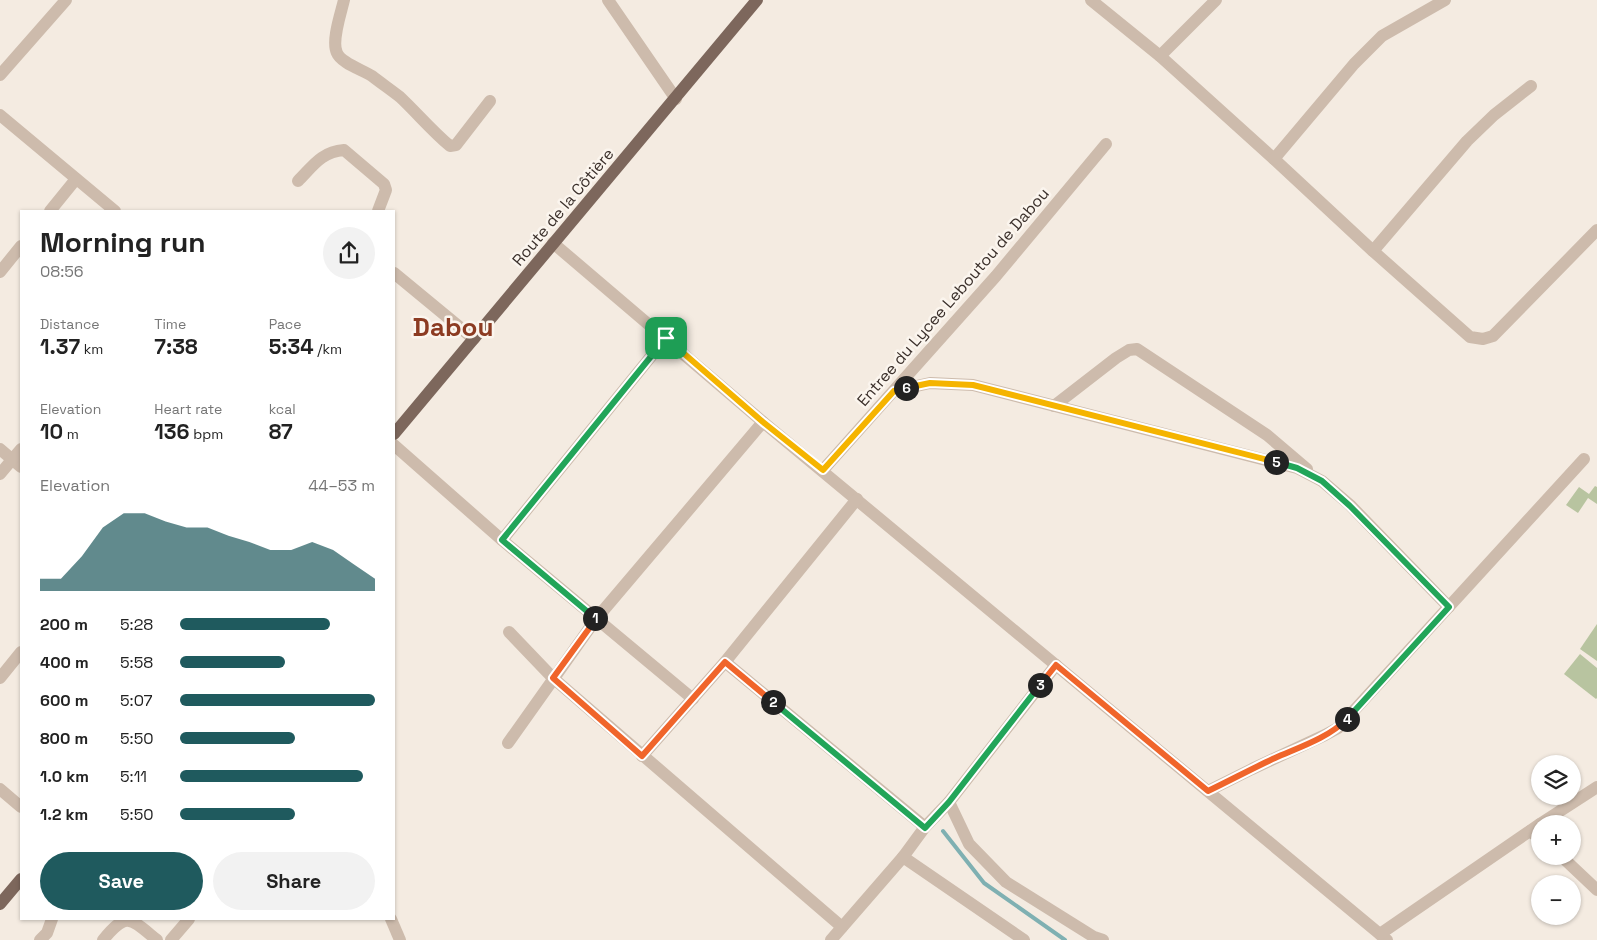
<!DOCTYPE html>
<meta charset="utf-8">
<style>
:root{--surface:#fff;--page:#f2f2f2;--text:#222;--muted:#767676;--accent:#1f5a5e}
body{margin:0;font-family:"Space Grotesk",sans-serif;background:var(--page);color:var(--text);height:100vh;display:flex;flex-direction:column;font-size:19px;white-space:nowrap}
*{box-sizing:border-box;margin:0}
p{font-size:16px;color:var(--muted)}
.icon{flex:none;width:28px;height:28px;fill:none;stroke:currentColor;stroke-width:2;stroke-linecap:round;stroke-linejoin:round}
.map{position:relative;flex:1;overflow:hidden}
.details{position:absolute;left:20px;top:210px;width:375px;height:710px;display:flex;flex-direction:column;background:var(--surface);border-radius:0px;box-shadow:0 1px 4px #0004}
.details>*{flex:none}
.fabs{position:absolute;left:1531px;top:755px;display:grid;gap:10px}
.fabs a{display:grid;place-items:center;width:50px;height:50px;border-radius:50%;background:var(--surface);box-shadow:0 1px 4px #0004;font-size:25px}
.pin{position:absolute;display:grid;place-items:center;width:42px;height:42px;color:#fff;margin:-21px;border-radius:10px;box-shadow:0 2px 8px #0006}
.km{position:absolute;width:25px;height:25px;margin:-12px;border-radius:50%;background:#222;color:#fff;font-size:14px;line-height:25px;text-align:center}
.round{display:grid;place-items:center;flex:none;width:52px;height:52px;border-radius:26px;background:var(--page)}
.head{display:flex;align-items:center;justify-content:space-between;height:85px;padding:0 20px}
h1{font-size:28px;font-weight:700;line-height:38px}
.metrics{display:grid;grid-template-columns:repeat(3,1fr);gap:8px;height:85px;padding:5px 20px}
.metrics div{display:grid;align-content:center}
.metrics b{font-size:21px;font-weight:700}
.metrics small{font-size:14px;font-weight:400}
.metrics p{font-size:14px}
.chart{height:140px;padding:10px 20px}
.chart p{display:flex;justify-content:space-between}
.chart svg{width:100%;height:90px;margin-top:5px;fill:var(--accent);opacity:.7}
.button{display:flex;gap:10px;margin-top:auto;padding:10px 20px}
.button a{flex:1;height:58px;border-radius:30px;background:var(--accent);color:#fff;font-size:20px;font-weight:700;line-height:58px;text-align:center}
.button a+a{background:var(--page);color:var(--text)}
ul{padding:0 20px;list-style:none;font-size:16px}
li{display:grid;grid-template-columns:80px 60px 1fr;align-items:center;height:38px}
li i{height:12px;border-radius:6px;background:var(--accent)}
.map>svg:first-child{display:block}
.garden{fill:#b8c4a0}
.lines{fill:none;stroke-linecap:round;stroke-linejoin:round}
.stream{stroke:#7fb0b2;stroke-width:4}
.minor{stroke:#cdbbac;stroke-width:12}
.major{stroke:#7d675c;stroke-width:12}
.split-1-casing{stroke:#fff;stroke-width:10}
.split-2-casing{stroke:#fff;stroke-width:10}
.split-3-casing{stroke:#fff;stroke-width:10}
.split-4-casing{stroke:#fff;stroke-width:10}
.split-5-casing{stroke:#fff;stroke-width:10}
.split-6-casing{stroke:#fff;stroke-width:10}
.split-7-casing{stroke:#fff;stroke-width:10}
.split-1{stroke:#22a559;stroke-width:6}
.split-2{stroke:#f0652b;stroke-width:6}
.split-3{stroke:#22a559;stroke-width:6}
.split-4{stroke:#f0652b;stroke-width:6}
.split-5{stroke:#22a559;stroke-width:6}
.split-6{stroke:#f5b400;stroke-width:6}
.split-7{stroke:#f5b400;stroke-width:6}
.labels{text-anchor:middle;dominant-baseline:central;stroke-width:5;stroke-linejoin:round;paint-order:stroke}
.street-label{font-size:16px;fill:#3b302b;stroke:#fbf5ee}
.town-label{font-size:26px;font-weight:bold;fill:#8c3b22;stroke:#fbf5ee}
</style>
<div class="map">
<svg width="1597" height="940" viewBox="0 0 1597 940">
<rect width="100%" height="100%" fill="#f4ebe1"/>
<g class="garden">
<polygon points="1595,486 1597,487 1597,504 1588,498 1578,513 1566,505 1579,487 1589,494"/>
<polygon points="1597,624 1597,661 1580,649"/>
<polygon points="1580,654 1597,668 1597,698 1596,699 1564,674"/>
</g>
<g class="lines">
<polyline class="stream" points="943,831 984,883 1065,940"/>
<g class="minor">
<path d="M344 0C341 13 331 41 337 53 341 63 363 70 372 76 381 83 391 90 400 97 417 113 432 131 450 146L456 145 490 101"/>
<polyline points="608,0 676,99"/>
<polyline points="1091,0 1160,56 1274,159 1373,251 1470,337 1483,339 1493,336 1597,230"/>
<polyline points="1160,56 1216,0"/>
<polyline points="0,75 66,0"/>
<polyline points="0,115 115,211"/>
<polyline points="1274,159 1354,64 1382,36 1445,0"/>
<path d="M298 181C313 166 321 152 344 150L384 184 386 190 378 211"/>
<polyline points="50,211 76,179"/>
<polyline points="553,243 763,422 1387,940"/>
<polyline points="1373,251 1467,141 1494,115 1531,86"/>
<polyline points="0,272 21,246"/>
<polyline points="394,273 474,339"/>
<polyline points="894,391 930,383 973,385 1297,468 1322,481 1350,505 1449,607"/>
<polyline points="1054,406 1116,358 1129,350 1137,349 1267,435 1307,469"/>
<polyline points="394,445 502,540 693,699"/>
<polyline points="0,449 21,467"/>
<polyline points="823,470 996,276 1106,144"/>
<polyline points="0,474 21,449"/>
<polyline points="502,540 666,338"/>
<polyline points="509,632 553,678 842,927"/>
<polyline points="725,662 925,827"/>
<polyline points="0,678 21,652"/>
<polyline points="508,743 596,619 763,422"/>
<polyline points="642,756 725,662 857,499"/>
<polyline points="0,789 21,807"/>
<polyline points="1208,791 1252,769 1325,735 1338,728 1584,459"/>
<polyline points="949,802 969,844 1006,882 1094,937 1103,940"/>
<polyline points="1540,824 1597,787"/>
<polyline points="1530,831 1540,839"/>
<polyline points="1561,856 1597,890"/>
<polyline points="903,857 1024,940"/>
<polyline points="391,919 400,940"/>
<polyline points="1380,934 1540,824"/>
<polyline points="40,940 47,933 52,919"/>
<path d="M103 940C127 911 130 918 157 940"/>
<polyline points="171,940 189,919"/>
<polyline points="831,940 903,857 925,827 949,802 1056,665"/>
</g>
<g class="major">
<polyline points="394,434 757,0"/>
<polyline points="0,904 21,879"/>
</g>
</g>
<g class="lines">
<defs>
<polyline id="split-1" points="595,618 502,540 666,338"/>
<polyline id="split-2" points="595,618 596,619 553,678 642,756 725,662 773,702"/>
<polyline id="split-3" points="773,702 925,828 949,802 1040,685"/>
<path id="split-4" d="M1040 685 1056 665 1208 791C1231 780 1253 768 1275 758 1300 747 1328 738 1347 719"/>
<polyline id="split-5" points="1276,462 1297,468 1322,481 1350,506 1449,607 1347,719"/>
<polyline id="split-6" points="906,388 930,383 973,385 1276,462"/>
<polyline id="split-7" points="666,338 763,422 823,470 894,391 906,388"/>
</defs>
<use href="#split-1" class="split-1-casing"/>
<use href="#split-2" class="split-2-casing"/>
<use href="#split-3" class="split-3-casing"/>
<use href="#split-4" class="split-4-casing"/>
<use href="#split-5" class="split-5-casing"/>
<use href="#split-6" class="split-6-casing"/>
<use href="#split-7" class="split-7-casing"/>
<use href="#split-1" class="split-1"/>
<use href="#split-2" class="split-2"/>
<use href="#split-3" class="split-3"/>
<use href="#split-4" class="split-4"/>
<use href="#split-5" class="split-5"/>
<use href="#split-6" class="split-6"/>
<use href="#split-7" class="split-7"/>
</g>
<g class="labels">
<g class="street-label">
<text transform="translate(563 207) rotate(-50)">Route de la Côtière</text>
<text transform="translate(953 297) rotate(-49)">Entree du Lycee Leboutou de Dabou</text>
</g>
<g class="town-label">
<text x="453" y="327">Dabou</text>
</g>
</g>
</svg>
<div class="fabs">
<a><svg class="icon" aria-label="layers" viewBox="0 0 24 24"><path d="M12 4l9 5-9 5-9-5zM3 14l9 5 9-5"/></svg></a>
<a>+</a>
<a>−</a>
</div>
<div class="pin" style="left:666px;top:338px;background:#1e9e55"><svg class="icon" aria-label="arrive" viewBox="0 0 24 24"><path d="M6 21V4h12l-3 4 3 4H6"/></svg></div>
<b class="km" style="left:595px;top:618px">1</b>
<b class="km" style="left:773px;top:702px">2</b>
<b class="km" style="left:1040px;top:685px">3</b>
<b class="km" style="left:1347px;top:719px">4</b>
<b class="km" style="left:1276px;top:462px">5</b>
<b class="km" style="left:906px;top:388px">6</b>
<section class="details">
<div class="head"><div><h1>Morning run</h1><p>08:56</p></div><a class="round"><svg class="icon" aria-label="share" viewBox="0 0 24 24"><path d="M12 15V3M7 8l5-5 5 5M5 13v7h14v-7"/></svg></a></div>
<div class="metrics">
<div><p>Distance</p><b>1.37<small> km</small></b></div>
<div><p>Time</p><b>7:38</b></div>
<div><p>Pace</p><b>5:34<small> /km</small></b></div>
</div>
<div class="metrics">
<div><p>Elevation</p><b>10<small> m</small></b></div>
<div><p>Heart rate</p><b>136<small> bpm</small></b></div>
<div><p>kcal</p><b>87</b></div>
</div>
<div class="chart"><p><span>Elevation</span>44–53 m</p>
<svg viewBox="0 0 160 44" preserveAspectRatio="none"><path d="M0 44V38L10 38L20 27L30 13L40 6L50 6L60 10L70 13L80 13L90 17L100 20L110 24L120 24L130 20L140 24L150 31L160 38V44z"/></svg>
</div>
<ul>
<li><b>200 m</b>5:28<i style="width:77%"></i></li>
<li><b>400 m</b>5:58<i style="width:54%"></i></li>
<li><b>600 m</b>5:07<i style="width:100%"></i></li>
<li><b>800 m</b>5:50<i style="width:59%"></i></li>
<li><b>1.0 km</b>5:11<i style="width:94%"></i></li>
<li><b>1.2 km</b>5:50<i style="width:59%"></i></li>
</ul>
<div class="button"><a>Save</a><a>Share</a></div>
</section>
</div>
